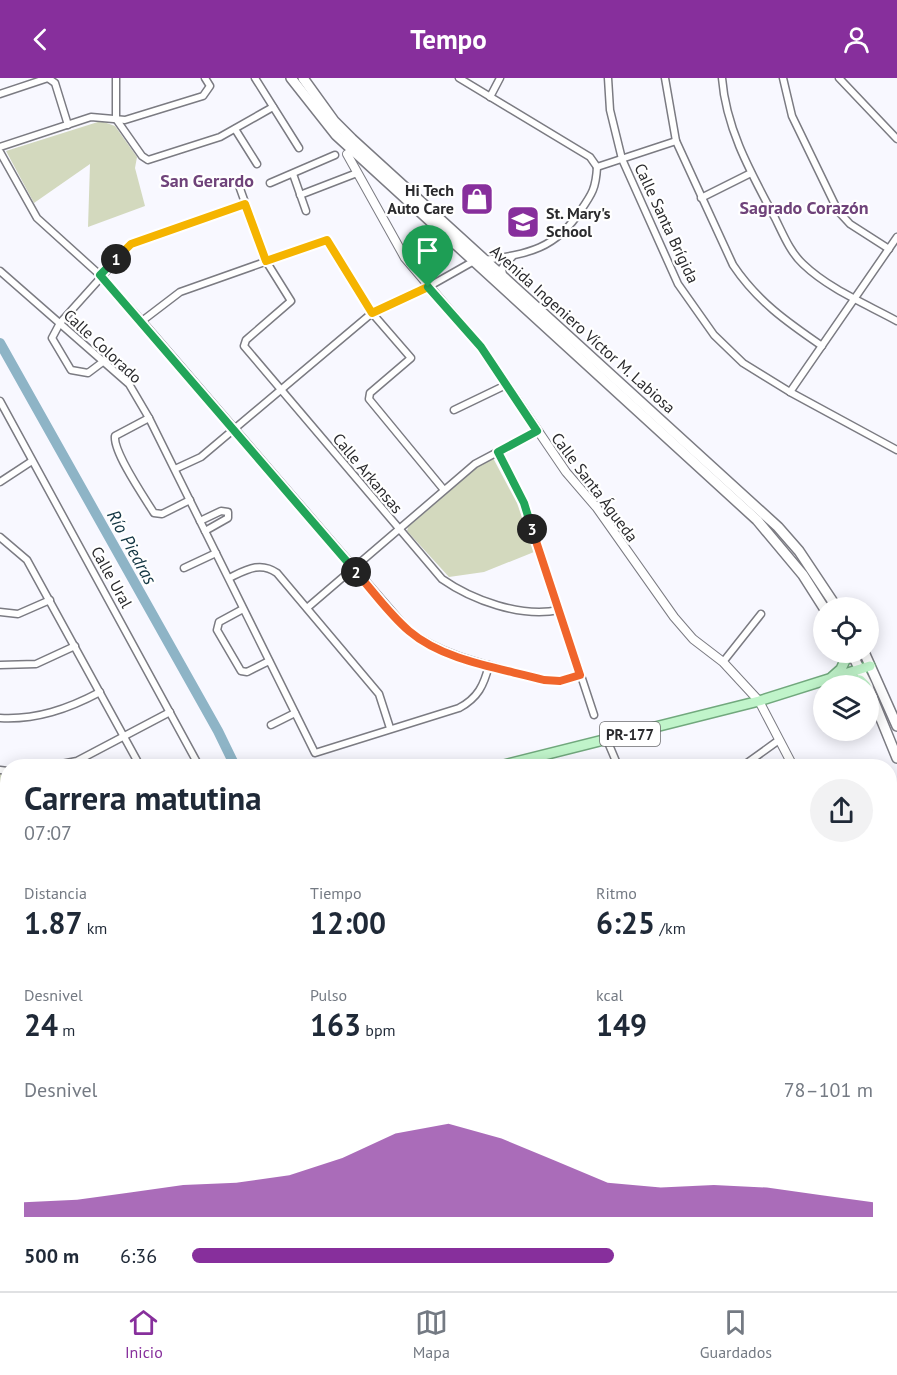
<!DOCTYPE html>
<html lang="es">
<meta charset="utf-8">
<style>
:root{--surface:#fff;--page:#f2f2f3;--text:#1f2937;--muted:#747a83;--line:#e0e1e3;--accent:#872f9c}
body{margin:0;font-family:"PT Sans",sans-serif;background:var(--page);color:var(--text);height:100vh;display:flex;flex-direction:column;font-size:22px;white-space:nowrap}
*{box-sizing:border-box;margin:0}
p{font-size:20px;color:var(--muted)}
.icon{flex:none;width:33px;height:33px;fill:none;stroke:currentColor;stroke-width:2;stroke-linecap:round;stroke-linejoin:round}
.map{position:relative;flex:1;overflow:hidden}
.details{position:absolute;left:0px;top:681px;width:897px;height:532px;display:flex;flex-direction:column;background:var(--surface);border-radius:24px 24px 0 0;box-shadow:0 3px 15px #0003}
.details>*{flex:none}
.tools{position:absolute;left:813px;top:519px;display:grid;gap:12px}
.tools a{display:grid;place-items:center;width:66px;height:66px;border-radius:50%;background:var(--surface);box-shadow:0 3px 15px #0003;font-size:30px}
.pin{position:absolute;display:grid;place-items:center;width:51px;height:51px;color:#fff;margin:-62px -26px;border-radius:50% 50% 50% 0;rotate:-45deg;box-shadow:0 0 6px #0007}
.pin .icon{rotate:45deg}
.km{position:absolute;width:30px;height:30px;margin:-15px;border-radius:50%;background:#222;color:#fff;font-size:16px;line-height:30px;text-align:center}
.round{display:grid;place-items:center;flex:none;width:63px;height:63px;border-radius:32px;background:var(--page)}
.overview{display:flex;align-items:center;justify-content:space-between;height:102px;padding:0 24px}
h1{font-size:33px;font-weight:700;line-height:45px}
.stats{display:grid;grid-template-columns:repeat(3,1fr);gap:9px;height:102px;padding:6px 24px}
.stats div{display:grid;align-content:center}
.stats b{font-size:30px;font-weight:700}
.stats small{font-size:16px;font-weight:400}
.stats p{font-size:16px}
.chart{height:168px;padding:12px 24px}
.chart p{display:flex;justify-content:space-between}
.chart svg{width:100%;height:108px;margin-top:6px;fill:var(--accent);opacity:.7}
ul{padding:0 24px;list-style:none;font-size:20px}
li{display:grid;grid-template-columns:96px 72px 1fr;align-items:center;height:45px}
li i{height:15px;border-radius:8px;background:var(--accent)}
header{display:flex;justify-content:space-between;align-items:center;height:78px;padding:0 24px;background:var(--accent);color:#fff;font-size:27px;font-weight:700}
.tab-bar{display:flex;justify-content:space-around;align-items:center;height:84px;border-top:2px solid var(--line);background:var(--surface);font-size:16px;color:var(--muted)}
.tab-bar a{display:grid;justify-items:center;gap:3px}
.tab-bar .current{color:var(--accent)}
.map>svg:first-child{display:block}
.green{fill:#d3d9be}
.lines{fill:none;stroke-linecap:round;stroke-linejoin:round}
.river{stroke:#8eb4c6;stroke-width:10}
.minor-casing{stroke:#7b7b82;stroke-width:9}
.tertiary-casing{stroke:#7b7b82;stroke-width:10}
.secondary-casing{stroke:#7b7b82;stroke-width:12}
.primary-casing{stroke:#71a87d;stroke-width:12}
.minor{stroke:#fff;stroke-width:6}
.tertiary{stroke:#fff;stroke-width:8}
.secondary{stroke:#fff;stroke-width:9}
.primary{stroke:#c0f4ca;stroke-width:9}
.split-1-casing{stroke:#fff;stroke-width:12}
.split-2-casing{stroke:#fff;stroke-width:12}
.split-3-casing{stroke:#fff;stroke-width:12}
.split-4-casing{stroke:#fff;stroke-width:12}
.split-1{stroke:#f5b400;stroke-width:8}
.split-2{stroke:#22a559;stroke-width:8}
.split-3{stroke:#f0652b;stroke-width:8}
.split-4{stroke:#22a559;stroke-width:8}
.labels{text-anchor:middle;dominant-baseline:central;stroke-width:4.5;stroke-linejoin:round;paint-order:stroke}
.shield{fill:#fff;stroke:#6b6b6d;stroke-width:1.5}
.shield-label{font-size:15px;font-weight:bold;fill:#2b2b2e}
.poi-label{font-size:16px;font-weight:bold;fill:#2b2b2e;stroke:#fff;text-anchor:end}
.street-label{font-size:16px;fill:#2b2b2e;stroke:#fff}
.neighbourhood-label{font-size:18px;font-weight:bold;fill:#6f437a;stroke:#fff}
.water-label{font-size:18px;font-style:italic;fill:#113441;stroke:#fff}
</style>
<header><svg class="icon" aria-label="back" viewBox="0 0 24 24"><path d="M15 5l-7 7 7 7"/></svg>Tempo<svg class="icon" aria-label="person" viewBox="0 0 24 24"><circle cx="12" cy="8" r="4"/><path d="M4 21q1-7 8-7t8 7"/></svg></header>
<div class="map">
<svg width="897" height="1213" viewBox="0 0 897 1213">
<rect width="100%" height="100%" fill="#f8f8ff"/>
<g class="green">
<polygon points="101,43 115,48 137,79 135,90 145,128 88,149 90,86 34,125 6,73"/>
<polygon points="493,380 517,425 534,474 484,494 449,499 407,453 408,449 480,387"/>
<polygon points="0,696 8,697 7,783 0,784"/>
<polygon points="890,701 897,744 897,883 890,890"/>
<polygon points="890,1048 897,1057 897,1156 890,1158"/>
</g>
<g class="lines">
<g class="river">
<polyline points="0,265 218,653 235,688"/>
<polyline points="29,1213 32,1206"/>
</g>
<defs>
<g id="minor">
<polyline points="116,0 116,41 142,78 148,82 220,59 273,29"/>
<polyline points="255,0 299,70"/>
<polyline points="459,0 590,79 597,89"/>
<polyline points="608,0 610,32 622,81 678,206 714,257 743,285 790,314 897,372"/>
<path d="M665 0 676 63 733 187C757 223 787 244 822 268"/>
<path d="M722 0C726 51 751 95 775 140 783 156 790 174 803 186 829 211 866 226 897 243"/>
<polyline points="783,0 792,38 838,133 850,146 889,171"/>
<polyline points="839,0 897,61"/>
<polyline points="0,16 48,0 55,5 68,47"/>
<polyline points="490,19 500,0"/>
<polyline points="235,51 257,86"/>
<polyline points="0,69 91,39 125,42 203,18 210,8 205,0"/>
<path d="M0 74 37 140 100 197 142 243 408 552C447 581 498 589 544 602L560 603 580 596"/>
<polyline points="597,89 676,63"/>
<polyline points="293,96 306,133"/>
<path d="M238 105 266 183 291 223 246 262 244 268 442 501C472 522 521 540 559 532"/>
<polyline points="270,105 335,77"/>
<polyline points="300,117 357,95"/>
<polyline points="701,120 751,95"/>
<path d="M484 182C528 176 556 171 581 132 592 116 596 110 597 89"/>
<path d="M0 193 129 306 149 340 315 675 459 630C478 620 484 607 489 587"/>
<polyline points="503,198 502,190 512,179"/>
<polyline points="142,243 180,214 327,162 372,235 411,280 370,315 369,321 444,412"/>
<polyline points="104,283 88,295 71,292 52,260 60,245 131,166 245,126"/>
<polyline points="790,314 897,159"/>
<polyline points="0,323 199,688"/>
<polyline points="454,332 506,307"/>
<path d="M149 340 115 358C113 374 144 419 154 435L162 436 190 422"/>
<polyline points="498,374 524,425 594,637"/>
<polyline points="175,391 201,379 372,235 428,209 474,183"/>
<polyline points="0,404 32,383"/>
<polyline points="200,443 221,433 228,434 228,440 205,453"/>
<polyline points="0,459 27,482 140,688"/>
<polyline points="184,490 216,475"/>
<path d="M229 500C246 492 260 483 277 495L379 616 390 650"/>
<polyline points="307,530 475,386 537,353"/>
<polyline points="243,531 219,544 217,552 241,593 247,594 269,583"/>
<polyline points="0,534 18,536 50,522"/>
<polyline points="723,584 761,536"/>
<polyline points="0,587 36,586 75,568"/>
<path d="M0 640C36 642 68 631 100 614"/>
<polyline points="271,647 295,635"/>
<polyline points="607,662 618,688"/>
<polyline points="51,688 77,683 170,634"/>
<polyline points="743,688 779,662"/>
<polyline points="0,692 8,693"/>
<polyline points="0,822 8,820"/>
<polyline points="0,884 8,882"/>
<polyline points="0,1145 8,1132"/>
<polyline points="0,1171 8,1175"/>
<path d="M61 1206C83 1212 102 1213 125 1206"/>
<polyline points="131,1206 135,1213"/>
<polyline points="334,1206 358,1213"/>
</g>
<g id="tertiary">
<polyline points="347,76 405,180 481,269 566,394 597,430 674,539 693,561 723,584 759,623 793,688"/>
<polyline points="890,832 897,847"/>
<polyline points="890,904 897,891"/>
<polyline points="890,1034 897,1043"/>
</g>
<g id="secondary">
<polyline points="291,0 336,57 757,442 803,497 824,530"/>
<polyline points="303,0 334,43 352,61 778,449 799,473 837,530"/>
<polyline points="851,574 868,608"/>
<polyline points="864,574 897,648"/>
<polyline points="868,609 897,680"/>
</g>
<g id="primary">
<polyline points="832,599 841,591 849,574"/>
<polyline points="843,600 860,602 866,608"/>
<polyline points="500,688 759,623 870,588"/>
<polyline points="0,794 8,792"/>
</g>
</defs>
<use href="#minor" class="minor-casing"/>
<use href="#tertiary" class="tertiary-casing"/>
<use href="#secondary" class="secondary-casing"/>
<use href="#primary" class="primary-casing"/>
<use href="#minor" class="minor"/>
<use href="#tertiary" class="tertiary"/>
<use href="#secondary" class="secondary"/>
<use href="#primary" class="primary"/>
</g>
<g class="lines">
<defs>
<polyline id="split-1" points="116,181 131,166 245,126 266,183 327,162 372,235 428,209"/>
<polyline id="split-2" points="116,181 100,197 356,494"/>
<path id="split-3" d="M356 494C373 513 389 536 409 553 444 583 500 590 544 602L560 603 580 597 532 451"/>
<polyline id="split-4" points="428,209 481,269 537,353 498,374 524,425 532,451"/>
</defs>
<use href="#split-1" class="split-1-casing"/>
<use href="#split-2" class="split-2-casing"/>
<use href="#split-3" class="split-3-casing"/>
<use href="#split-4" class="split-4-casing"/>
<use href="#split-1" class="split-1"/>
<use href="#split-2" class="split-2"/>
<use href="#split-3" class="split-3"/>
<use href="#split-4" class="split-4"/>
</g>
<defs>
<symbol id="shop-square" viewBox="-11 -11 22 22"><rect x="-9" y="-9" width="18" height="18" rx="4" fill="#872f9c" stroke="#fff"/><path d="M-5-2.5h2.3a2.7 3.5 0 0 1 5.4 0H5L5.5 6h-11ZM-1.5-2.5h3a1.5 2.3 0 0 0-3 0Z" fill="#fff"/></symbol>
<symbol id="school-square" viewBox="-11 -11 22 22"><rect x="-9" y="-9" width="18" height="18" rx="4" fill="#872f9c" stroke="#fff"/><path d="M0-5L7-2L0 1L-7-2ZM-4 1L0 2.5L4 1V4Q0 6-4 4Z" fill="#fff"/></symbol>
</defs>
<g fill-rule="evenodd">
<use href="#shop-square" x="458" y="102" width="38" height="38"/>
<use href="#school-square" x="504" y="125" width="38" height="38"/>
</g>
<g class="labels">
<rect class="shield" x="600" y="644" width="60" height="24" rx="4.5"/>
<g class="shield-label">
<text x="630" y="656">PR-177</text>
</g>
<g class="poi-label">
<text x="454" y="112">Hi Tech<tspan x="454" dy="18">Auto Care</tspan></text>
<text x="546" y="135" text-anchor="start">St. Mary's<tspan x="546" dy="18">School</tspan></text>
</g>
<g class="street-label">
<text transform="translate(667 145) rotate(65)">Calle Santa Brígida</text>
<text transform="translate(583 251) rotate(42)">Avenida Ingeniero Víctor M. Labiosa</text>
<text transform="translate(103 268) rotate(43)">Calle Colorado</text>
<text transform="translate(368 395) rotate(50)">Calle Arkansas</text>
<text transform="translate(595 409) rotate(53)">Calle Santa Águeda</text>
<text transform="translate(112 499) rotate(61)">Calle Ural</text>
</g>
<g class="neighbourhood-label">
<text x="207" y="102">San Gerardo</text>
<text x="804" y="129">Sagrado Corazón</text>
</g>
<g class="water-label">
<text transform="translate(132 469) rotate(61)">Río Piedras</text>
</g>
</g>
</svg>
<div class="tools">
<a><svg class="icon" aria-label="locate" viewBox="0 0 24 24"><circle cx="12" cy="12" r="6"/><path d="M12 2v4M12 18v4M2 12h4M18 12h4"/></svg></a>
<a><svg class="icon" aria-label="layers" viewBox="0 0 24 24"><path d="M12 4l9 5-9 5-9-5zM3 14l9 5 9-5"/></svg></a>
</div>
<div class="pin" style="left:428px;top:209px;background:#1e9e55"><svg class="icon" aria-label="arrive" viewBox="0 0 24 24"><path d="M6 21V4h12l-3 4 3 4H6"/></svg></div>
<b class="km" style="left:116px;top:181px">1</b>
<b class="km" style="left:356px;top:494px">2</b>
<b class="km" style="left:532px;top:451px">3</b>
<section class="details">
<div class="overview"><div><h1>Carrera matutina</h1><p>07:07</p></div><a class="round"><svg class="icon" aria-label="share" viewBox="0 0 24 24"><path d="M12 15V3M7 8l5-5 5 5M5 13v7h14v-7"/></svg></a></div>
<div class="stats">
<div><p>Distancia</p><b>1.87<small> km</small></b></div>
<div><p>Tiempo</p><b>12:00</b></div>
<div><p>Ritmo</p><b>6:25<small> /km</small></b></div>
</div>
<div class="stats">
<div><p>Desnivel</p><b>24<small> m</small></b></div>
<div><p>Pulso</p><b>163<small> bpm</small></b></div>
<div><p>kcal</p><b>149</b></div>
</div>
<div class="chart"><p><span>Desnivel</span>78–101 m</p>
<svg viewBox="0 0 160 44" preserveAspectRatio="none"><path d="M0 44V38L10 37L20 34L30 31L40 30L50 27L60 20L70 10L80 6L90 12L100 21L110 30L120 32L130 31L140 32L150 35L160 38V44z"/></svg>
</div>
<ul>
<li><b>500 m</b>6:36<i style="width:62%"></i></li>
</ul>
</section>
</div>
<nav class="tab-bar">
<a class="current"><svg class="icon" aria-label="home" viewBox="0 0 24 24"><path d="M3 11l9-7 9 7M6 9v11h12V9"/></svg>Inicio</a>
<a><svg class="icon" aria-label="map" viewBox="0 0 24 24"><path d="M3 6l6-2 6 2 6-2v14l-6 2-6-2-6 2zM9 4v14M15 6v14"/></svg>Mapa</a>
<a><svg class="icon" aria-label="saved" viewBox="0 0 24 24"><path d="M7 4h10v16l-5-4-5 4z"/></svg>Guardados</a>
</nav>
